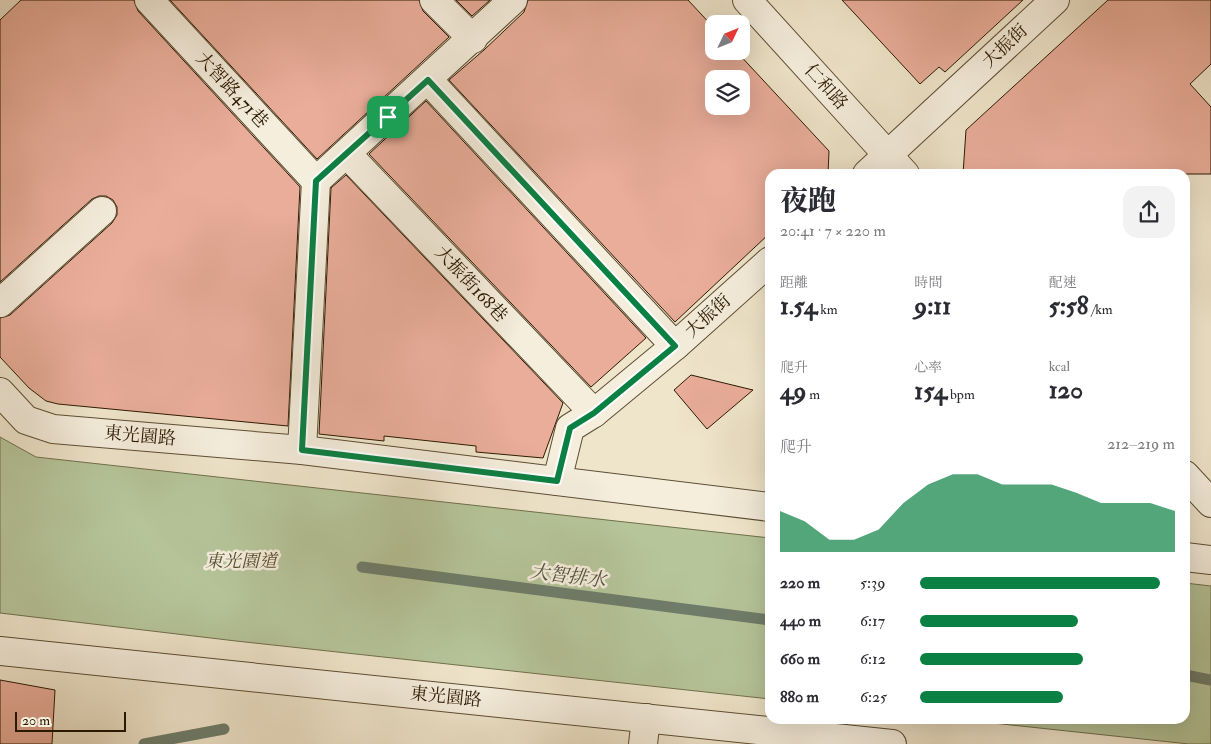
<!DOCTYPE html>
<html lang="zh-TW">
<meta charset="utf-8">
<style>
:root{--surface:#fff;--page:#f2f2f3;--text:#2b2b33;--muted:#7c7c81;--accent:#0b8043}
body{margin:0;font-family:"IM FELL Double Pica","Noto Serif TC",serif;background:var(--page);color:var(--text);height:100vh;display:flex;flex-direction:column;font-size:19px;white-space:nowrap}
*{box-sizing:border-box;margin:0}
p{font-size:16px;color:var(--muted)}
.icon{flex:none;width:28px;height:28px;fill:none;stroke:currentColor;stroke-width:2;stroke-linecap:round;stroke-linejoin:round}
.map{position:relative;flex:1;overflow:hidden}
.drawer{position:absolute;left:765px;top:169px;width:425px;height:555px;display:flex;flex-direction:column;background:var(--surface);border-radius:15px;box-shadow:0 5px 20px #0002}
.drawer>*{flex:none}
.needle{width:32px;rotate:47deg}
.tools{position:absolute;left:705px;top:15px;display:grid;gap:10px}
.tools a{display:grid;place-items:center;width:45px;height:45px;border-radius:10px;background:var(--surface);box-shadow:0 5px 20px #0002;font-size:25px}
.scale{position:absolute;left:15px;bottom:12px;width:111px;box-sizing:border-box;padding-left:5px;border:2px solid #2c1a00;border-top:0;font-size:14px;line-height:18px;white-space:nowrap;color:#2c1a00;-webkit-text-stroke:4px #f5eedd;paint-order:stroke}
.pin{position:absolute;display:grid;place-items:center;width:42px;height:42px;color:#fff;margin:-21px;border-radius:10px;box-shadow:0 2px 8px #0006}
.round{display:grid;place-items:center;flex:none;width:52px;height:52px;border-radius:15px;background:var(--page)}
.overview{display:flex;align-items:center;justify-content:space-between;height:85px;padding:0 15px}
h1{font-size:28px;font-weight:800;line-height:38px}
.figures{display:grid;grid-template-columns:repeat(3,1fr);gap:8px;height:85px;padding:5px 15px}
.figures div{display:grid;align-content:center}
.figures b{font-size:25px;font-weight:800}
.figures small{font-size:14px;font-weight:400}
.figures p{font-size:14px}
.chart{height:140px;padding:10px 15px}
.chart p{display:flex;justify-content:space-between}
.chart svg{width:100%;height:90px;margin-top:5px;fill:var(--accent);opacity:.7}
ul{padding:0 15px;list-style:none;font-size:16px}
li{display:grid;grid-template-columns:80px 60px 1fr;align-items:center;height:38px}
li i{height:12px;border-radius:6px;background:var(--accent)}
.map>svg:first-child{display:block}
.green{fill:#b6c59a;stroke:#71704d}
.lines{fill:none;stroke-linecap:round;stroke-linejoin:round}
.stream{stroke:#6e7d6b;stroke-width:11}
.building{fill:#e9ad9a;stroke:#2c1a00;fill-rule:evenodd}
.minor-casing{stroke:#5d4d33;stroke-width:30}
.minor{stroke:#f5eedd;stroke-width:28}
.route-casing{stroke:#fff;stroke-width:10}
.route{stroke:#0b8043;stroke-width:6}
.labels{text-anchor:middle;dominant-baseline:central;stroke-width:5;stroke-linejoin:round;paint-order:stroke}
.street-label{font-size:18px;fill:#2c1a00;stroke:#f5eedd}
.park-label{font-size:18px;font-style:italic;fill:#554d2e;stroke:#f5eedd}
.water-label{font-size:19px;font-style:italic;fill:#52543e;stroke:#f5eedd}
</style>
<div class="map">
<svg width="1211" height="744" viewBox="0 0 1211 744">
<rect width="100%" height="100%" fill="#efe5cb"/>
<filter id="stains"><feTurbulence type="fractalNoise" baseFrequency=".004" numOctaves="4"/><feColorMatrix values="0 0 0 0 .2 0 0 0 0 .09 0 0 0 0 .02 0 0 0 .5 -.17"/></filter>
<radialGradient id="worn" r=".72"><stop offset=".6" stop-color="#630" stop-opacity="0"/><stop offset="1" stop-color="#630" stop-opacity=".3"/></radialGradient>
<g class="green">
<polygon points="0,437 36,457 770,538 770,699 236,641 0,613"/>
<polygon points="1185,583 1211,586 1211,744 1189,744 955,719 1185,719"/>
</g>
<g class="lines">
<g class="stream">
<polyline points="362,567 770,620"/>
<polyline points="1185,675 1211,680"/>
<polyline points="144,744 224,729"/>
</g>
</g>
<g class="building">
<polygon points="21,0 134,0 138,11 300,187 288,426 58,404 46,401 29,388 0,357 0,318 10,315 112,223 117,215 117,207 113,200 106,196 99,196 92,199 0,282 0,20"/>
<polygon points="170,0 419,0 423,11 449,37 317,159"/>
<polygon points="456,0 490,0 472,16"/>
<path d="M528 0H688L714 28V51H736L829 151 828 174H770V233L675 322 449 80 484 50 524 12ZM714 79H741V106H714Z"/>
<polygon points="842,0 1023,0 945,72 939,67 920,84"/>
<polygon points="1108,0 1211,0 1211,64 1190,84 1211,107 1211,174 963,174 966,130"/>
<polygon points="426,101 646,338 591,387 369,154"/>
<polygon points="346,175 563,403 543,458 476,452 476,446 384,436 384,441 319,434 331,188"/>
<polygon points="691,375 753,390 707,429 674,390"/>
<polygon points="0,680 55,690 52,744 0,744"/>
</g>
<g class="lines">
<defs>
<g id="minor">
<polyline points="149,0 316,181"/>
<polyline points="434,0 473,39"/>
<polyline points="747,0 905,174"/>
<polyline points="428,80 675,346"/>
<polyline points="347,154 594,413"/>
<polyline points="867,174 1055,0"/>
<polyline points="316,181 513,0"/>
<polyline points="0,303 102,211"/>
<polyline points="0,392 26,420 53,429 302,450 770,507"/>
<polyline points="302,450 316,181"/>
<polyline points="1185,475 1211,503"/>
<polyline points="557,481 570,428 594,413 675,346 770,261"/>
<polyline points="1185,557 1211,560"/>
<polyline points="0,651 892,744"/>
<polyline points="643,744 646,718"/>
</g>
</defs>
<use href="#minor" class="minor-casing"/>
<use href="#minor" class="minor"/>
</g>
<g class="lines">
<defs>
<polygon id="route" points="428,80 675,346 594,413 570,428 557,481 302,450 316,181"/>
</defs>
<use href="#route" class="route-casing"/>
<use href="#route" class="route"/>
</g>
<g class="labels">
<g class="street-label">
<text transform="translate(1005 46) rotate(-43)">大振街</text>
<text transform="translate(826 87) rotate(48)">仁和路</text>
<text transform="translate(232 90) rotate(47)">大智路471巷</text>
<text transform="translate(471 284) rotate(47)">大振街168巷</text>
<text transform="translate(708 316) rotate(-42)">大振街</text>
<text transform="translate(140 436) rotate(5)">東光園路</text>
<text transform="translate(446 697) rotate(6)">東光園路</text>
</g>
<g class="park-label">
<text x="241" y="561">東光園道</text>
</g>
<g class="water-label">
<text transform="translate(568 576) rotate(7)">大智排水</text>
</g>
</g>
<rect width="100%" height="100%" filter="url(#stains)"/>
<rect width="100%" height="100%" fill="url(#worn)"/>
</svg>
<div class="tools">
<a><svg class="needle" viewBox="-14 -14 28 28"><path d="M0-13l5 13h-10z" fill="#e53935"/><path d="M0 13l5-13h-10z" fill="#7c7c81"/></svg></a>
<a><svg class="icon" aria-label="layers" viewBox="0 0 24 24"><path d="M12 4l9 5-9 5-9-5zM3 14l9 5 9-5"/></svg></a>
</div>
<div class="scale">20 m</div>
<div class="pin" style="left:388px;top:117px;background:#1e9e55"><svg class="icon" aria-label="arrive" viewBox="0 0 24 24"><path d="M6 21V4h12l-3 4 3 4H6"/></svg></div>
<section class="drawer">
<div class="overview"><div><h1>夜跑</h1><p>20:41 · 7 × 220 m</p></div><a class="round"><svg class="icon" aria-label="share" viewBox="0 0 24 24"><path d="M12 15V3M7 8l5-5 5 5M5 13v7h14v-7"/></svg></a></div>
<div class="figures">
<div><p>距離</p><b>1.54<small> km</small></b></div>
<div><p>時間</p><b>9:11</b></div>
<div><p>配速</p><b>5:58<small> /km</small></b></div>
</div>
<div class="figures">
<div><p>爬升</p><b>49<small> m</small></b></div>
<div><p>心率</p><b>154<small> bpm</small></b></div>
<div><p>kcal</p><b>120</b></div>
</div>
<div class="chart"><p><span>爬升</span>212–219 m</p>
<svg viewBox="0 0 160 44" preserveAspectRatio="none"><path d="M0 44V24L10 29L20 38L30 38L40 33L50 20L60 11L70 6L80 6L90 11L100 11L110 11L120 15L130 20L140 20L150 20L160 24V44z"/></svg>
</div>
<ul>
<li><b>220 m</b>5:39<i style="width:94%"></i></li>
<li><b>440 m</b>6:17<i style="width:62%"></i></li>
<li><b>660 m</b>6:12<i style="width:64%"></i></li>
<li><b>880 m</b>6:25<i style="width:56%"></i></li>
</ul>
</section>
</div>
